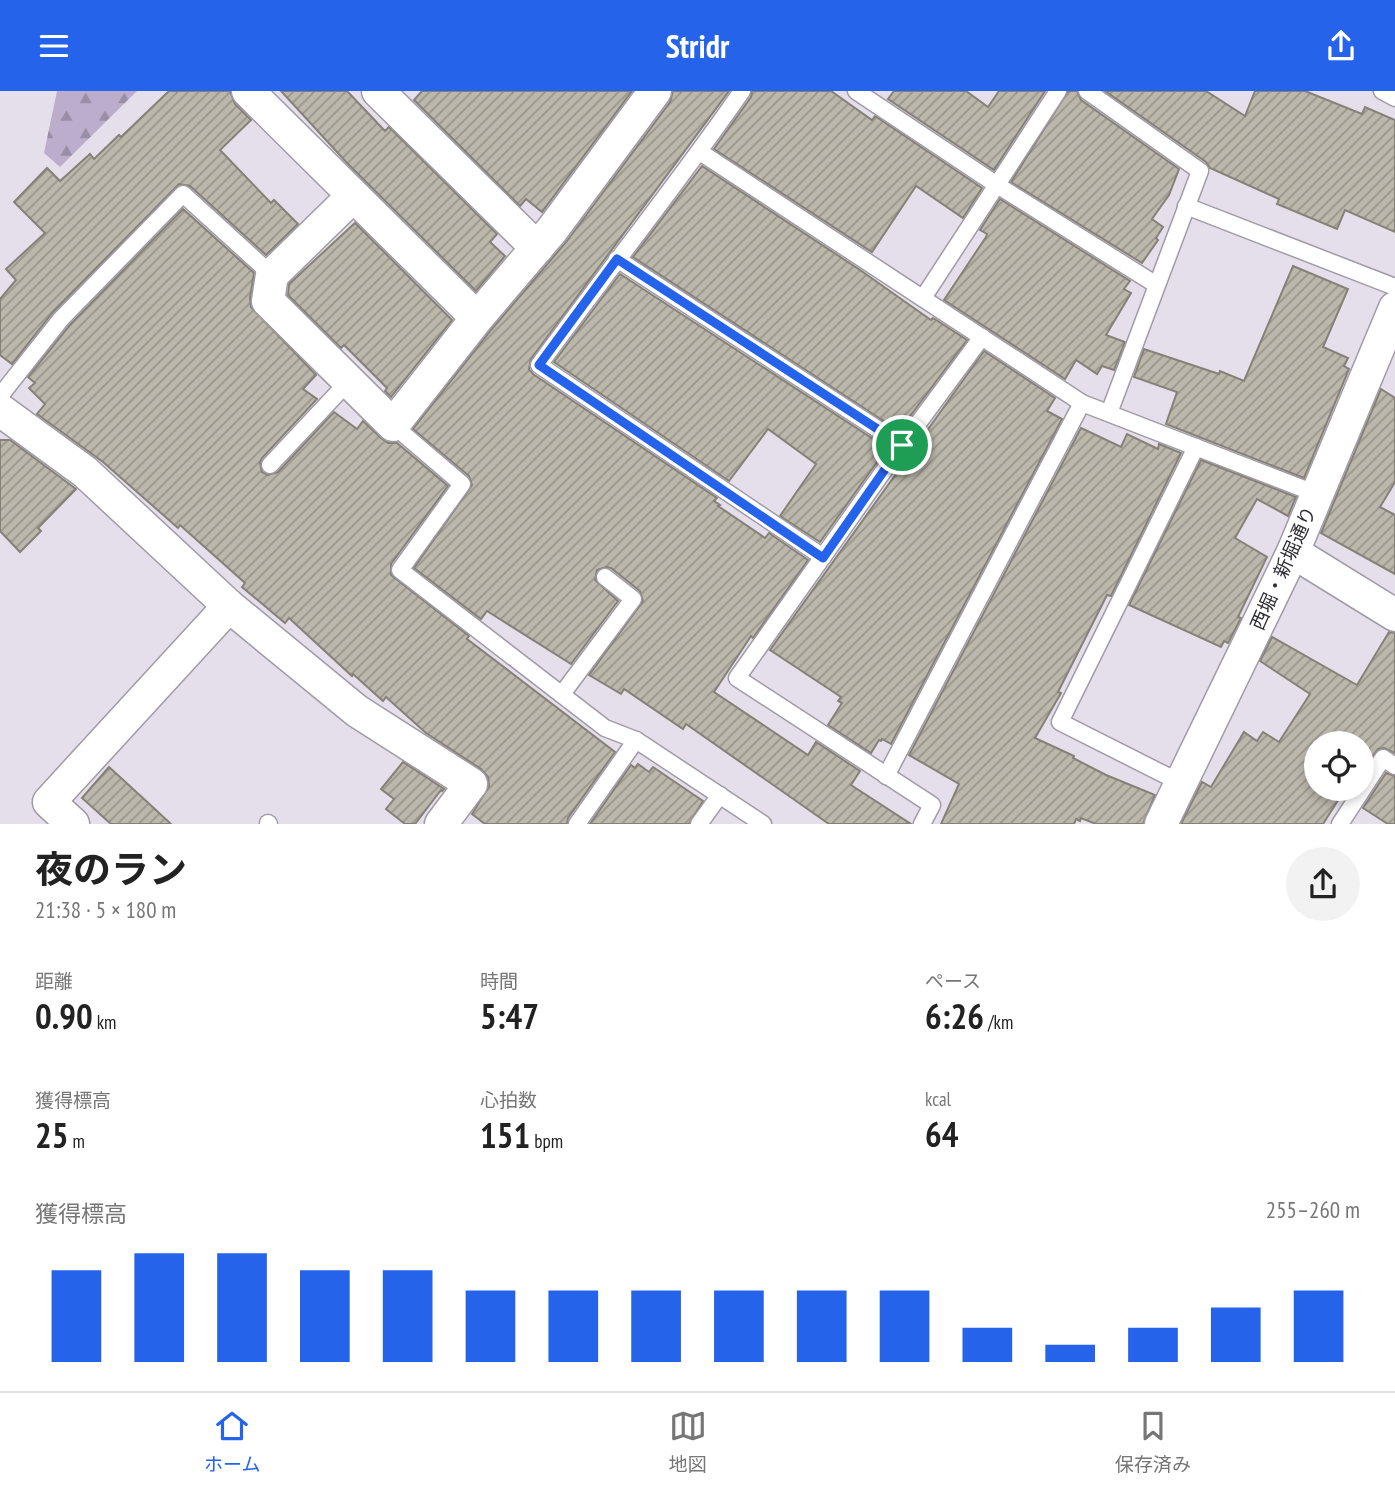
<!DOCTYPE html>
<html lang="ja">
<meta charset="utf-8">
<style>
:root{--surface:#fff;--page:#f2f2f2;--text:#222;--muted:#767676;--line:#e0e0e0;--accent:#2563eb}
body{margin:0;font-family:"PT Sans Narrow","Noto Sans JP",sans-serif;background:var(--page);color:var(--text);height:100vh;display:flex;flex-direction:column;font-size:26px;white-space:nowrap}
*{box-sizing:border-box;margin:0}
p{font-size:23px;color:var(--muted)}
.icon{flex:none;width:38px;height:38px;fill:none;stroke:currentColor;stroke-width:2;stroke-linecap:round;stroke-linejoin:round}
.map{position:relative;height:733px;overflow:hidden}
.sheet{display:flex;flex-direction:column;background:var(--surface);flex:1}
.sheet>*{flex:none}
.fabs{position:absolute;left:1304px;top:640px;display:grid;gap:14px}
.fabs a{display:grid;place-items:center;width:70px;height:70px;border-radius:50%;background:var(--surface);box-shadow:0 4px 10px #0003;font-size:35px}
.pin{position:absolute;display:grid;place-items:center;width:60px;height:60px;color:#fff;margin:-30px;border:4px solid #fff;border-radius:50%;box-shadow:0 2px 7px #0007}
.round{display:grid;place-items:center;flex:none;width:74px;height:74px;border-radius:37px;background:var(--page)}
.head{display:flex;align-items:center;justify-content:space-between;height:119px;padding:0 35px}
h1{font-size:38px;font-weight:700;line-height:52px}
.figures{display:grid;grid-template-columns:repeat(3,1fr);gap:10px;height:119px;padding:7px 35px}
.figures div{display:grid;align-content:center}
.figures b{font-size:35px;font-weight:700}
.figures small{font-size:19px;font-weight:400}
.figures p{font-size:19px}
.chart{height:196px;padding:14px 35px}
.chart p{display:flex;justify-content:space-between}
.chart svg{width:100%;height:126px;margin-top:7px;stroke:var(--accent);stroke-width:6}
header{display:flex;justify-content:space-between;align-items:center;height:91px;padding:0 35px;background:var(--accent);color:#fff;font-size:32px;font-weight:700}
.menu{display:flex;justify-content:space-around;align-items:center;height:98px;border-top:2px solid var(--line);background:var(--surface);font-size:19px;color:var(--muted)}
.menu a{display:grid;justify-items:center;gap:4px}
.menu .current{color:var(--accent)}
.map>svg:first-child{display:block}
.forest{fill:url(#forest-firs)}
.building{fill:url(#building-hatch);stroke:#858176;stroke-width:2}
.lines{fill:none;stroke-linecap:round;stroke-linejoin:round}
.lane-casing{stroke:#a09ba6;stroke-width:19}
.street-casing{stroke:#a09ba6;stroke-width:35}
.lane{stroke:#fff;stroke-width:16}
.street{stroke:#fff;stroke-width:32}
.route-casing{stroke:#fff;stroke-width:14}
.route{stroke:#2563eb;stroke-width:9}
.labels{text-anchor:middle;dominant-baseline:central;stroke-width:5;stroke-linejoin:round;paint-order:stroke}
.street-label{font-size:19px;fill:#2f2d31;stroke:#fff}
</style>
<header><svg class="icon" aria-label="menu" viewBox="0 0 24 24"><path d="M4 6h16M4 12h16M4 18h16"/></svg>Stridr<svg class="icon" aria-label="share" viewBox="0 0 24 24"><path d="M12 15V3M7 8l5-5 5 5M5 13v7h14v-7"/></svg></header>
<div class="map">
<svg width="1395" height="733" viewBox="0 0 1395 733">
<defs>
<pattern id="forest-firs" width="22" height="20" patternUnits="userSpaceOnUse" patternTransform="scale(1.75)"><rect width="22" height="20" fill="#bdadcc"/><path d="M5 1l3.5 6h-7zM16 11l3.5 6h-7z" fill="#9a8da6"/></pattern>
<pattern id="building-hatch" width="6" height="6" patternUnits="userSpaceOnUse" patternTransform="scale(1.75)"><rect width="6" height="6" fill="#bbb7ab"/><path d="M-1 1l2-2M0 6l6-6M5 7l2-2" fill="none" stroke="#98958c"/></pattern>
</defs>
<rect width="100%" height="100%" fill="#e5dfeb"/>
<polygon class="forest" points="57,0 137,0 60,76 44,62"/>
<g class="building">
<polygon points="169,0 230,0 235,13 251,29 220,59 271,112 274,109 298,133 266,164 190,95 179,93 53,221 12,273 0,264 0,208 16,189 6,178 45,142 14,111 47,77 60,90 90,63 94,68 119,44 121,46"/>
<polygon points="281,0 347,0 385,40 389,36 497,143 490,151 505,165 476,200 348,73"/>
<polygon points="422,0 632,0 542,121 526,108 520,115 414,9"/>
<polygon points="673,0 729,0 531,268 529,278 533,283 717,407 714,410 720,414 718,415 765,447 769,442 808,469 753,547 751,545 714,601 808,664 816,651 860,680 851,694 911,733 829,733 686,633 683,638 624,598 621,603 589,584 643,510 640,500 611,477 606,476 597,479 595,489 618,510 571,573 487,520 481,528 414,477 472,394 469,385 413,338 491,239 567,150 670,11"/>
<polygon points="752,0 831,0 872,29 875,25 982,97 963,127 916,95 872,161 714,58 751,6"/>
<polygon points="894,0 966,0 988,16 999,0 1045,0 994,79 888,8"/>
<polygon points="1068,0 1077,0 1081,9 1179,78 1169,104 1152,128 1163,136 1156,147 1158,149 1142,172 1011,91"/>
<polygon points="1105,0 1206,0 1245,25 1255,0 1305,0 1362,23 1365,16 1395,29 1395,141 1345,119 1337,138 1277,113 1279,108 1210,77 1206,71"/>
<polygon points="702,75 860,179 931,229 933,227 967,249 899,340 633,166"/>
<polygon points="1000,108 1130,190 1124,198 1131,202 1106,244 1125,251 1114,279 1102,275 1097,283 1076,269 1065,288 944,209 986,146 987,143 980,139"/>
<polygon points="183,118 254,182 250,207 251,216 316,284 303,298 317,308 262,367 260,372 262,381 268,384 278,381 334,321 357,338 363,330 381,347 388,352 397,352 448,395 391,473 391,484 469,545 467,548 615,661 568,727 567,733 485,733 472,723 489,695 488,686 481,678 426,642 386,606 383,610 353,583 352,585 289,527 285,532 242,496 245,492 180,434 178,437 103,371 37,323 45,313 29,297 35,292 28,286 69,235"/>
<polygon points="355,132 452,229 391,306 385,300 387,297 344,254 341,257 288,204 289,193"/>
<polygon points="1293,175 1348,198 1323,256 1348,267 1344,275 1349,278 1304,387 1166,333 1177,301 1134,286 1144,258 1219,283 1220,280 1244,290"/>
<polygon points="620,183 887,357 820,451 780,425 816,373 768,338 729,390 554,271"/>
<polygon points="984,260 1055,307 1047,320 1062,328 891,653 882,648 881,650 879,649 871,662 828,634 842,612 838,610 841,606 770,559"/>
<polygon points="1381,298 1395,307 1395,391 1380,416 1395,424 1395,483 1321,442"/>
<polygon points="1081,337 1121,356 1127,343 1158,358 1159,353 1181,362 1111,505 1107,504 1058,601 1061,602 1035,647 1074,665 1073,667 1106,684 1155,704 1143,733 1096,733 1081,727 1080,730 1076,728 1074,733 941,733 959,693 909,664"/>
<polygon points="0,349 10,349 76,398 38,437 41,440 20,461 0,440"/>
<polygon points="1201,369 1296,406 1288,425 1257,408 1235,447 1267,466 1238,526 1241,527 1228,552 1224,550 1221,556 1129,514"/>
<polygon points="1389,541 1395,542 1395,662 1384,657 1378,658 1362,681 1362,653 1316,653 1316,698 1350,698 1345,705 1342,703 1323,733 1181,733 1202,691 1211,696 1244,641 1257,650 1263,641 1279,651 1310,603 1260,570 1272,546 1357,594"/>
<polygon points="403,671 444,698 442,700 441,699 415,733 405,733 386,718 394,708 381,698"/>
<polygon points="638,673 649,681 653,676 703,710 689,733 590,733 631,674 635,677"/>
<polygon points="109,676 144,708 171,733 111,733 82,707"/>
<polygon points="1386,682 1395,685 1395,733 1388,733 1363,717"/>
</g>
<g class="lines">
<defs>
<g id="lane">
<path d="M742 0C677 94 606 182 539 274L823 466"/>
<polyline points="856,0 997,94 1155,193"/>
<polyline points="1087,0 1200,80 1109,322"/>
<polyline points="1382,0 1395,7"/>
<polyline points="700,61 1082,312 1317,403"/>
<polyline points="1186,115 1395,196"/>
<polyline points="617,168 902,354"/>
<polyline points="923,207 1058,0"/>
<polyline points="0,305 61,228 183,103 272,184"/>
<polyline points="393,334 462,393 400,479 605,637 636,649 763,733"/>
<polyline points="270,374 348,291"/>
<polyline points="562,603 633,508 605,486"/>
<polyline points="886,685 1082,312"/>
<polyline points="1181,692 1060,631 1196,356"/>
<polyline points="268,732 269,733"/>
<polyline points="577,733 636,649"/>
<polyline points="699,733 720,704"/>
<polyline points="922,733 932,714 737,587 902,354 982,246"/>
<polyline points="1340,733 1383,667 1395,675"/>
</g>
<g id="street">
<polyline points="248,0 477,227"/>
<polyline points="378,0 537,157"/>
<polyline points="353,105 272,184 268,210 393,334 477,227 552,139 655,0"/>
<polyline points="0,319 85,381 229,515 357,620 471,693 441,733"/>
<polyline points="1293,461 1395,524"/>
<polyline points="73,733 49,711 229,515"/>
<polyline points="1161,733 1293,461 1395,217"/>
</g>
</defs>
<use href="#lane" class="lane-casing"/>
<use href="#street" class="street-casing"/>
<use href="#lane" class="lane"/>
<use href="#street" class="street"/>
</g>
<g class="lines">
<defs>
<polygon id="route" points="617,168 902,354 823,467 539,274"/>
</defs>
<use href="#route" class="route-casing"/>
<use href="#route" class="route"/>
</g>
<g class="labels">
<g class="street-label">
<text transform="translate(1283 477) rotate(-66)">西堀・新堀通り</text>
</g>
</g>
</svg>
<div class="fabs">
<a><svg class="icon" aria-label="locate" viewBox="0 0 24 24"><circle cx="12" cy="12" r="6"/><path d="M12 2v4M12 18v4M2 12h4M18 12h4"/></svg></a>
</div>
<div class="pin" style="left:902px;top:354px;background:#1e9e55"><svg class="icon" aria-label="arrive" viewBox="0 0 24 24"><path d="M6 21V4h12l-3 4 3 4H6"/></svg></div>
</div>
<section class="sheet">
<div class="head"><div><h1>夜のラン</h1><p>21:38 · 5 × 180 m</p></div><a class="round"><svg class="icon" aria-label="share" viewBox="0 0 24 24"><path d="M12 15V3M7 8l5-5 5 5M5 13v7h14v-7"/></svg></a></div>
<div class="figures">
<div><p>距離</p><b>0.90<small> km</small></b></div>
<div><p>時間</p><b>5:47</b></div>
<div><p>ペース</p><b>6:26<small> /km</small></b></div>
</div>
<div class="figures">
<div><p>獲得標高</p><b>25<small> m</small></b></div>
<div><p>心拍数</p><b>151<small> bpm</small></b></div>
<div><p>kcal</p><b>64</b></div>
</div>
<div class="chart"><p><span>獲得標高</span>255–260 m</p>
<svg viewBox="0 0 160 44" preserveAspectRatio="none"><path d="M5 44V12M15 44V6M25 44V6M35 44V12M45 44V12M55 44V19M65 44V19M75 44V19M85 44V19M95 44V19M105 44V19M115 44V32M125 44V38M135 44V32M145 44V25M155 44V19"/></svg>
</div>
</section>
<nav class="menu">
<a class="current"><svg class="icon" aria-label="home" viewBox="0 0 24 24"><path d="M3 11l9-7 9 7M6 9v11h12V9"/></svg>ホーム</a>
<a><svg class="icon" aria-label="map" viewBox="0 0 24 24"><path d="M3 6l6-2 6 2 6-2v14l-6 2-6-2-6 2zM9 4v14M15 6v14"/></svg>地図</a>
<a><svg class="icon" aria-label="saved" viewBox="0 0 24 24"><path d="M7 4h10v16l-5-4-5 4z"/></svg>保存済み</a>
</nav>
